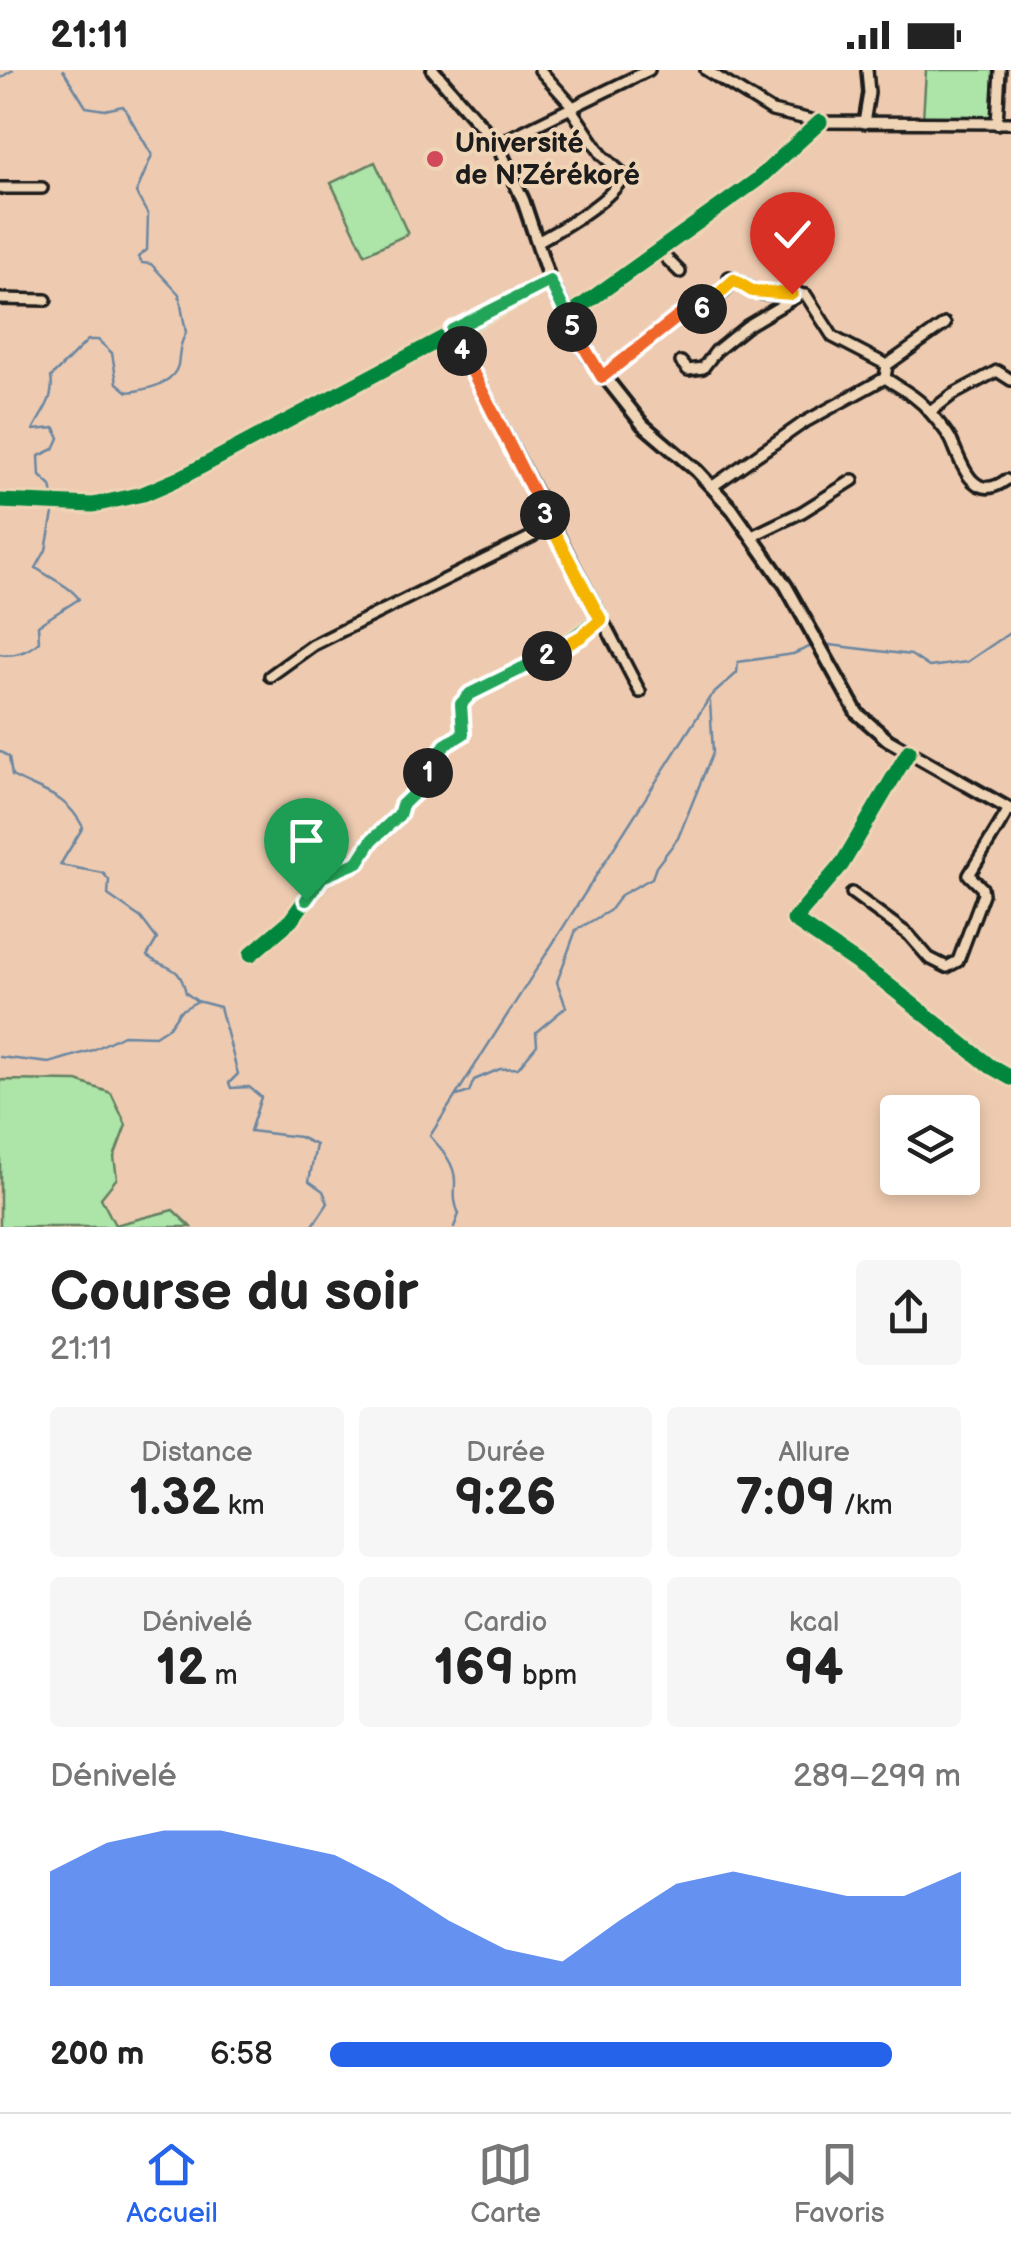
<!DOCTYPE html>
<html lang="fr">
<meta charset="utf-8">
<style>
:root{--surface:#fff;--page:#f6f6f6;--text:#222;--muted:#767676;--line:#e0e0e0;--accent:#2563eb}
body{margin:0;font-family:"Balsamiq Sans",sans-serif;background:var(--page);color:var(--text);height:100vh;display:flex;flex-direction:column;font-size:38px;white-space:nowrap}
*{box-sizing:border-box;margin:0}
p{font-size:32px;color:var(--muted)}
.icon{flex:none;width:55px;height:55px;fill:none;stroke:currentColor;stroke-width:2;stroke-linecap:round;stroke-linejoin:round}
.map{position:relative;height:1157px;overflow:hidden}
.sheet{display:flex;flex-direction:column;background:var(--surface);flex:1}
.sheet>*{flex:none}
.buttons{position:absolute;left:880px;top:1025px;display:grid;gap:20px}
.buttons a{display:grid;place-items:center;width:100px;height:100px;border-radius:10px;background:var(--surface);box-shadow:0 5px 15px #0003;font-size:50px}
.pin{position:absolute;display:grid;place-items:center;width:85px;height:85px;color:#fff;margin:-102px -42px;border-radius:50% 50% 50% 0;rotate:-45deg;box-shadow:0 0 10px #0007}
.pin .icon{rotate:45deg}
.km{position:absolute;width:50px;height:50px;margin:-25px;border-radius:50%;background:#222;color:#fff;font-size:28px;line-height:50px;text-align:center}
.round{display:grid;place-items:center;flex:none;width:105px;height:105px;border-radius:10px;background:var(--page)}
.head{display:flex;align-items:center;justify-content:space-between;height:170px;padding:0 50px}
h1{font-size:55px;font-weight:800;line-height:75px}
.figures{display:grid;grid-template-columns:repeat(3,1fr);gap:15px;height:170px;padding:10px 50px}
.figures div{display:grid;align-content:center;border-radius:10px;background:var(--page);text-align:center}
.figures b{font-size:50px;font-weight:800}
.figures small{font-size:28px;font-weight:400}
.figures p{font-size:28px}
.chart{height:280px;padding:20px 50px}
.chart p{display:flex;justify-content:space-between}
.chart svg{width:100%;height:180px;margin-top:10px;fill:var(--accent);opacity:.7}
ul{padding:0 50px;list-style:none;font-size:32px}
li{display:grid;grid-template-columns:160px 120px 1fr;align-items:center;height:75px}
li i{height:25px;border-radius:12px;background:var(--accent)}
.status{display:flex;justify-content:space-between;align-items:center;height:70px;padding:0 50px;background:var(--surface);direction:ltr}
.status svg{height:28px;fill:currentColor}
.tabs{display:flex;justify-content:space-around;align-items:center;height:140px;border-top:2px solid var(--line);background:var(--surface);font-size:28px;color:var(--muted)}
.tabs a{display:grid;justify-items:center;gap:5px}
.tabs .selected{color:var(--accent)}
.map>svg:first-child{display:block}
.green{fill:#ade4a8;stroke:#648062;stroke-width:2.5}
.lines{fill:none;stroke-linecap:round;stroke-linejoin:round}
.stream{stroke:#6b86a1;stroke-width:2.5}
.minor-casing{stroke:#1c1c1c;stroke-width:16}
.major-casing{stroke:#1c1c1c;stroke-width:18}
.minor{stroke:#efd4b6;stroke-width:9}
.major{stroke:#efd4b6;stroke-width:10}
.cycleway-casing{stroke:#efd4b6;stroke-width:21}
.cycleway{stroke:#00873e;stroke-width:15}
.split-1-casing{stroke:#fff;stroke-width:20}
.split-2-casing{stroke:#fff;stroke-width:20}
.split-3-casing{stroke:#fff;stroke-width:20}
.split-4-casing{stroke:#fff;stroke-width:20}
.split-5-casing{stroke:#fff;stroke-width:20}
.split-6-casing{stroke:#fff;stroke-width:20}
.split-7-casing{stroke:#fff;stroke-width:20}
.split-1{stroke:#22a559;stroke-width:12}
.split-2{stroke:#22a559;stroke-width:12}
.split-3{stroke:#f5b400;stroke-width:12}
.split-4{stroke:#f0652b;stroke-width:12}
.split-5{stroke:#22a559;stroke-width:12}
.split-6{stroke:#f0652b;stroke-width:12}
.split-7{stroke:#f5b400;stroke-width:12}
.poi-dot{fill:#d1495b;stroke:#efd4b6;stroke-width:4}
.labels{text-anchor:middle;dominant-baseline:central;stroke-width:8;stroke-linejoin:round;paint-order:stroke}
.poi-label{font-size:28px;font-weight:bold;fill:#1c1c1c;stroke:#efd4b6;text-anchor:start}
</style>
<div class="status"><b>21:11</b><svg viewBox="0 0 49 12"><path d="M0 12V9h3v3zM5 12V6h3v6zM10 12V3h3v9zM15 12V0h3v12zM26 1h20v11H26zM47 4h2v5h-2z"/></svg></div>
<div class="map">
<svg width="1011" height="1157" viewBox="0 0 1011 1157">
<rect width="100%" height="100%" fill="#eecbb0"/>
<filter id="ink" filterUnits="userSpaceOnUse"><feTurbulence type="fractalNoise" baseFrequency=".01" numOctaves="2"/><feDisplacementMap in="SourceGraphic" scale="20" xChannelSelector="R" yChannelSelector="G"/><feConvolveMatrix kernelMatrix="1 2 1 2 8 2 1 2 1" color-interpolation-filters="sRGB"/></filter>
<g filter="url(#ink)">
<g class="green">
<polygon points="926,0 996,0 996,50 923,49"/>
<polygon points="375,92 408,164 365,184 331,113"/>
<polygon points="0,1010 77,1011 111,1023 126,1055 114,1087 117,1108 101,1128 115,1155 173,1140 191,1157 0,1157"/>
</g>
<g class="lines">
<g class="stream">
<polyline points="0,8 13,0"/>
<path d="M54 430 51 416 40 406 39 386 54 379 59 368 55 358 33 360C43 340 55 329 51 307L88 270H98L112 283 117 313 128 322C145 320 173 315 178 295 180 281 179 276 186 263L179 224 151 194 142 193 138 187 147 180 148 145 136 123 152 85 123 36 105 40 86 37 63 0"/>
<polyline points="822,574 911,585 929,597 967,592 1011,562"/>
<path d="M0 584C13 587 30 581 39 572L38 555 79 529C70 516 50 508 36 498L46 480 54 438"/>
<path d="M0 681 9 687 12 706C43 723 65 723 83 757L60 795 103 803 109 810 108 825 141 848 157 869 147 886C167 901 179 892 186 923L197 931 220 937 238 1004 229 1013 231 1018 249 1017 261 1027 250 1061 299 1067 316 1075 309 1111 323 1121 328 1133 312 1157"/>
<polyline points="0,987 49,993 93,980 123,965 155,966 169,957 180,941 196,932"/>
<polyline points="457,1026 469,1022 474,1010 500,999 518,998 537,975 536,962 566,937 557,912 576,860 609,841 621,825 652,808 656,797 678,768 713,682 710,632"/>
<path d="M454 1157 459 1144C453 1130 455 1125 455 1111 455 1094 441 1078 430 1066L710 627 737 603 738 592 793 584 814 575"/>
</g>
<defs>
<g id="minor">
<polyline points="540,0 574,38"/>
<polyline points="706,0 772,41 820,52 1011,53"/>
<polyline points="864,53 869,23 867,0"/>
<polyline points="997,54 1000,0"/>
<polyline points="497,74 649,0"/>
<polyline points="0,118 42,118"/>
<path d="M537 172C561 159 613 130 624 105L602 85 571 39"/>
<polyline points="659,181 680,202"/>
<polyline points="729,207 762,224 806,225 833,267 887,295"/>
<polyline points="0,229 46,230"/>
<polyline points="566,247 757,110 820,52"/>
<polyline points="452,261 640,622"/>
<polyline points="681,292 688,300 703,298 716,281 747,256 801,224"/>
<polyline points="602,307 679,245 687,249 724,222 734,209"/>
<path d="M885 308C900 318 918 327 930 342 937 351 949 363 953 374 963 398 975 433 1006 410"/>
<polyline points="930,342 952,325 997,301 1011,310"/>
<polyline points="713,416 803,353 885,308 887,295 945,254"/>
<polyline points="0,431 93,435 143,424 178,409 550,211"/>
<polyline points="752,466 802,442 853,410"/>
<polyline points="270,606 313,575 533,466 548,451"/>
<polyline points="909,681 842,794 794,850 882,910 990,996 1011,1008"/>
<polyline points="852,823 909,865 929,888 947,897 958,891 983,824 982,818 969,805 1009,739"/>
<polyline points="251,884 291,850 322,807 357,792 372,770 399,745 402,735 426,712 428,698 445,675 463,664 461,634 470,624 554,582 601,549"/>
</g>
<polyline id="major" points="433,0 497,74 523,130 550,211 589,287 643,355 697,401 732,439 786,516 857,643 888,670 1011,740"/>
</defs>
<use href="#minor" class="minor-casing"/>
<use href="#major" class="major-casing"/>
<use href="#minor" class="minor"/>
<use href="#major" class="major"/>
<defs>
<g id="cycleway">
<polyline points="566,247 757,110 820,52"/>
<polyline points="0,431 93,435 143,424 178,409 550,211"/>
<polyline points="909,681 842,794 794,850 882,910 990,996 1011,1008"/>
<polyline points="251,884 291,850 322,807 357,792 372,770 399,745 402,735 426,712 428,698 445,675 463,664 461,634 470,624 554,582 601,549"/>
</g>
</defs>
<use href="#cycleway" class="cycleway-casing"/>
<use href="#cycleway" class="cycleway"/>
</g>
</g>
<g class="lines" filter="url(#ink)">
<defs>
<polyline id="split-1" points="306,830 322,807 358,792 372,770 399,745 402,735 426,712 428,703"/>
<polyline id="split-2" points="428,703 445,675 463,664 461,634 470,624 547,586"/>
<polyline id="split-3" points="545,445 601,550 582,566 547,586"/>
<polyline id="split-4" points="462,281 545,445"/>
<polyline id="split-5" points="462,281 452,260 550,211 572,257"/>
<polyline id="split-6" points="572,257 602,307 679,246 687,249 702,239"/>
<polyline id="split-7" points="702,239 734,210 752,221 792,224"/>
</defs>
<use href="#split-1" class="split-1-casing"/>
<use href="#split-2" class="split-2-casing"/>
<use href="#split-3" class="split-3-casing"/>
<use href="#split-4" class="split-4-casing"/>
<use href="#split-5" class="split-5-casing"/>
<use href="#split-6" class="split-6-casing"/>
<use href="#split-7" class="split-7-casing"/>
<use href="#split-1" class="split-1"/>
<use href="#split-2" class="split-2"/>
<use href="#split-3" class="split-3"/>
<use href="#split-4" class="split-4"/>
<use href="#split-5" class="split-5"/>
<use href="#split-6" class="split-6"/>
<use href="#split-7" class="split-7"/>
</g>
<circle class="poi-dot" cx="435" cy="89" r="10"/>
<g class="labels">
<g class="poi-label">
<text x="455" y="73">Université<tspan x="455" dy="32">de N'Zérékoré</tspan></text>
</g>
</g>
</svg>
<div class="buttons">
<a><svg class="icon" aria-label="layers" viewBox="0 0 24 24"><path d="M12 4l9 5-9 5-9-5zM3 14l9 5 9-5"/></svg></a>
</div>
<div class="pin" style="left:306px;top:830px;background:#1e9e55"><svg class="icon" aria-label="arrive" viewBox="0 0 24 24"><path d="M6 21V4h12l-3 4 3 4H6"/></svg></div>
<div class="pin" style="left:792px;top:224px;background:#d93025"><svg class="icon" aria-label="check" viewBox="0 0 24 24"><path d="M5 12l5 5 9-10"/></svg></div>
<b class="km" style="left:428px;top:703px">1</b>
<b class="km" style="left:547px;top:586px">2</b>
<b class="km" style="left:545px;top:445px">3</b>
<b class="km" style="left:462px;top:281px">4</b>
<b class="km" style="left:572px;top:257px">5</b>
<b class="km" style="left:702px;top:239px">6</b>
</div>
<section class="sheet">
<div class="head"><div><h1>Course du soir</h1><p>21:11</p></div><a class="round"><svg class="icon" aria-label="share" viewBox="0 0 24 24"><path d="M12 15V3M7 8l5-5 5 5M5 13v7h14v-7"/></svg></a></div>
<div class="figures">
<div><p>Distance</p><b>1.32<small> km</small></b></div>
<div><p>Durée</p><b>9:26</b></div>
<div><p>Allure</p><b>7:09<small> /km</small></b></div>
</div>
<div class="figures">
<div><p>Dénivelé</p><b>12<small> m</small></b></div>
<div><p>Cardio</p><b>169<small> bpm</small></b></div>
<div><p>kcal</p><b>94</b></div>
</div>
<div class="chart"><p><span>Dénivelé</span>289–299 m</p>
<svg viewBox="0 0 160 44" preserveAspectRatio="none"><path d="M0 44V16L10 9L20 6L30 6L40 9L50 12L60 19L70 28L80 35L90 38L100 28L110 19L120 16L130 19L140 22L150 22L160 16V44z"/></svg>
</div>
<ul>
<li><b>200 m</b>6:58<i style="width:89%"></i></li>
</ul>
</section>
<nav class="tabs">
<a class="selected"><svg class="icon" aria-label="home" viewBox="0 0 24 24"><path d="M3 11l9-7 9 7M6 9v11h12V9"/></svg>Accueil</a>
<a><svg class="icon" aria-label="map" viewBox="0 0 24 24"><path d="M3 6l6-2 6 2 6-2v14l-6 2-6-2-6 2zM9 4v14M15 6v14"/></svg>Carte</a>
<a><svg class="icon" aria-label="saved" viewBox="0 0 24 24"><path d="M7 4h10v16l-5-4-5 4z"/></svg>Favoris</a>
</nav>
